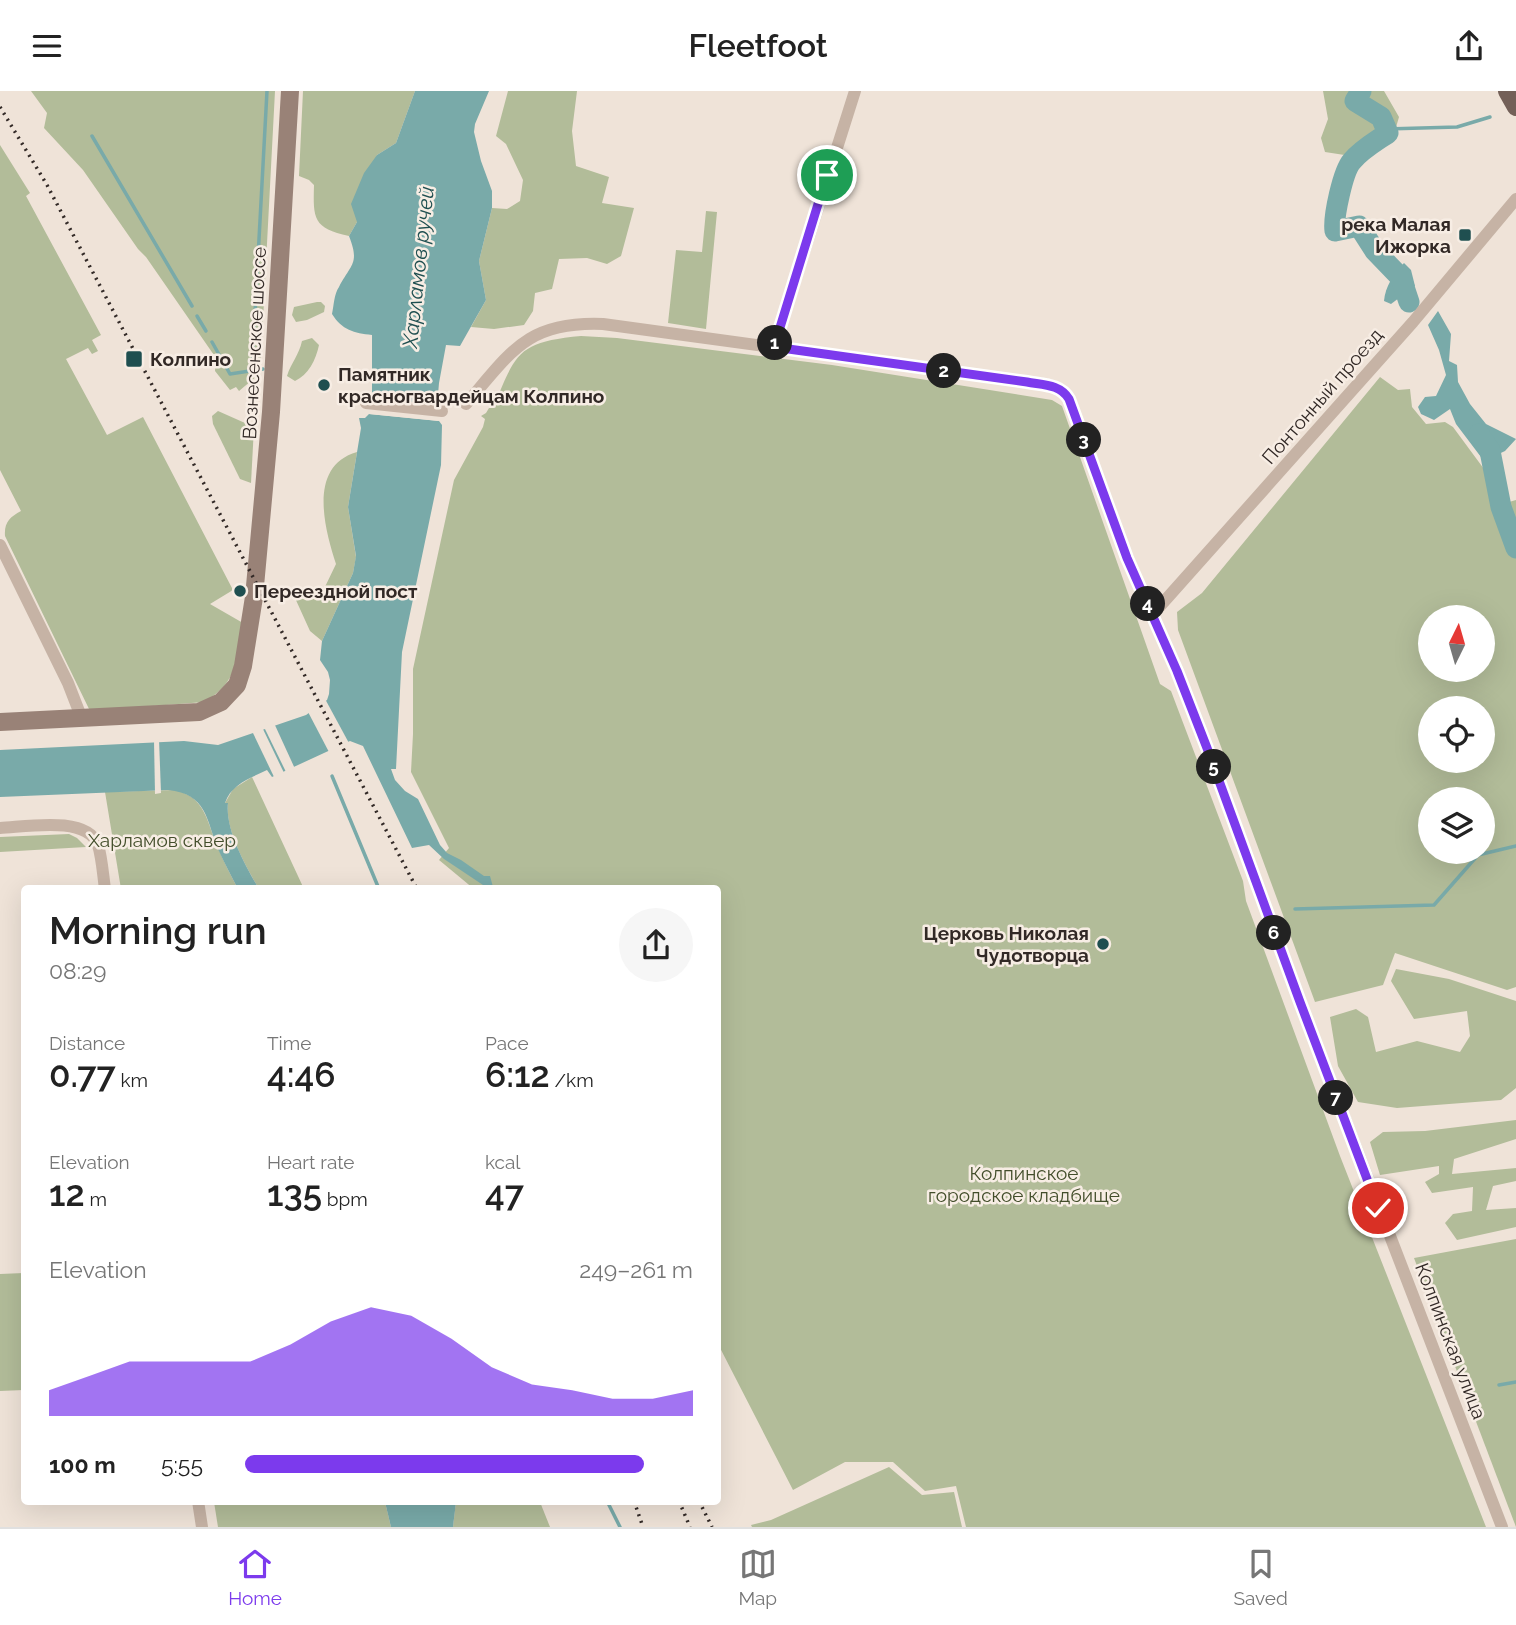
<!DOCTYPE html>
<meta charset="utf-8">
<style>
:root{--surface:#fff;--page:#f6f6f6;--text:#222;--muted:#767676;--line:#e0e0e0;--accent:#7c3aed}
body{margin:0;font-family:Raleway,sans-serif;background:var(--page);color:var(--text);height:100vh;display:flex;flex-direction:column;font-size:26px;white-space:nowrap}
*{box-sizing:border-box;margin:0}
p{font-size:23px;color:var(--muted)}
.icon{flex:none;width:38px;height:38px;fill:none;stroke:currentColor;stroke-width:2;stroke-linecap:round;stroke-linejoin:round}
.map{position:relative;flex:1;overflow:hidden}
.side{position:absolute;left:21px;top:794px;width:700px;height:620px;display:flex;flex-direction:column;background:var(--surface);border-radius:7px;box-shadow:0 7px 28px #0002}
.side>*{flex:none}
.needle{width:46px;rotate:5deg}
.tools{position:absolute;left:1418px;top:514px;display:grid;gap:14px}
.tools a{display:grid;place-items:center;width:77px;height:77px;border-radius:50%;background:var(--surface);box-shadow:0 7px 28px #0002;font-size:35px}
.pin{position:absolute;display:grid;place-items:center;width:60px;height:60px;color:#fff;margin:-30px;border:4px solid #fff;border-radius:50%;box-shadow:0 2px 7px #0007}
.km{position:absolute;width:35px;height:35px;margin:-18px;border-radius:50%;background:#222;color:#fff;font-size:19px;line-height:35px;text-align:center}
.round{display:grid;place-items:center;flex:none;width:74px;height:74px;border-radius:37px;background:var(--page)}
.overview{display:flex;align-items:center;justify-content:space-between;height:119px;padding:0 28px}
h1{font-size:38px;font-weight:600;line-height:52px}
.stats{display:grid;grid-template-columns:repeat(3,1fr);gap:10px;height:119px;padding:7px 28px}
.stats div{display:grid;align-content:center}
.stats b{font-size:35px;font-weight:600}
.stats small{font-size:19px;font-weight:400}
.stats p{font-size:19px}
.chart{height:196px;padding:14px 28px}
.chart p{display:flex;justify-content:space-between}
.chart svg{width:100%;height:126px;margin-top:7px;fill:var(--accent);opacity:.7}
ul{padding:0 28px;list-style:none;font-size:23px}
li{display:grid;grid-template-columns:112px 84px 1fr;align-items:center;height:52px}
li i{height:18px;border-radius:9px;background:var(--accent)}
header{display:flex;justify-content:space-between;align-items:center;height:91px;padding:0 28px;background:var(--surface);font-size:32px;font-weight:600}
.tab-bar{display:flex;justify-content:space-around;align-items:center;height:98px;border-top:2px solid var(--line);background:var(--surface);font-size:19px;color:var(--muted)}
.tab-bar a{display:grid;justify-items:center;gap:4px}
.tab-bar .on{color:var(--accent)}
.map>svg:first-child{display:block}
.green{fill:#b2bc99;fill-rule:evenodd}
.water{fill:#79aaa9}
.pier{fill:#efe3d8}
.lines{fill:none;stroke-linecap:round;stroke-linejoin:round}
.stream{stroke:#79aaa9;stroke-width:3.5}
.river{stroke:#79aaa9;stroke-width:21}
.street{stroke:#c6b3a5;stroke-width:12}
.secondary{stroke:#998277;stroke-width:18}
.primary{stroke:#736058;stroke-width:18}
.rail{stroke:#322926;stroke-width:3.5;stroke-dasharray:2 5;stroke-linecap:butt}
.route-casing{stroke:#fff;stroke-width:14}
.route{stroke:#7c3aed;stroke-width:9}
.poi-dot{fill:#1f4f50;stroke:#f7ede4;stroke-width:2.5}
.labels{text-anchor:middle;dominant-baseline:central;stroke-width:5;stroke-linejoin:round;paint-order:stroke}
.poi-label{font-size:19px;font-weight:bold;fill:#322926;stroke:#f7ede4;text-anchor:start}
.street-label{font-size:19px;fill:#322926;stroke:#f7ede4}
.park-label{font-size:19px;fill:#434e2b;stroke:#f7ede4}
.water-label{font-size:21px;font-style:italic;fill:#1f4f50;stroke:#f7ede4}
</style>
<header><svg class="icon" aria-label="menu" viewBox="0 0 24 24"><path d="M4 6h16M4 12h16M4 18h16"/></svg>Fleetfoot<svg class="icon" aria-label="share" viewBox="0 0 24 24"><path d="M12 15V3M7 8l5-5 5 5M5 13v7h14v-7"/></svg></header>
<div class="map">
<svg width="1516" height="1436" viewBox="0 0 1516 1436">
<rect width="100%" height="100%" fill="#efe3d8"/>
<g class="green">
<polygon points="31,0 275,0 261,267 258,284 239,300 236,296 230,299 215,280 216,267 146,166 138,158 83,79 44,37 47,22"/>
<path d="M303 0H415L396 52 377 64 357 131 349 145C313 137 313 128 314 94L309 89 299 85Z"/>
<polygon points="508,0 577,0 572,40 576,75 609,86 602,112 634,117 621,165 607,173 587,167 559,168 552,198 535,202 533,220 524,234 494,238 471,236 486,209 479,170 492,117 507,118 520,110 523,89 506,53 496,45"/>
<polygon points="1323,0 1384,0 1399,26 1392,50 1364,67 1325,61 1321,47 1328,28"/>
<path d="M0 54 30 102 26 105 101 244 92 249 98 260 92 263 88 257 66 268 107 344 143 326 233 499 210 513 243 532C236 568 239 591 204 611L90 620 5 445C4 431 10 426 21 420L0 379Z"/>
<polygon points="706,120 717,121 706,238 668,232 676,159 702,161"/>
<polygon points="317,211 321,211 325,215 324,221 307,229 296,231 292,224 294,216"/>
<path d="M581 245 617 247 832 274 1052 309 1062 315 1160 593 1171 600 1243 790 1246 810 1340 1065 1486 1436H966L956 1395 925 1400 893 1371H845L793 1399 718 1253V798H474L439 769 449 757 411 681 413 643V578L454 389 483 336 485 328 481 325 486 322 489 317H493C516 262 517 251 581 245Z"/>
<path d="M312 247 319 254C316 269 308 284 295 290L287 285C291 272 299 264 302 250Z"/>
<path d="M1380 286 1398 299 1410 298 1412 316 1426 333 1445 331 1453 336 1484 378 1495 415 1516 409V896L1507 899 1395 862 1383 894 1315 911 1178 539 1177 521 1202 502ZM1430 527H1482V579H1430ZM1430 618H1482V670H1430ZM1430 709H1482V761H1430Z"/>
<polygon points="218,320 254,336 251,392 240,388 213,333 212,325"/>
<path d="M357 361 348 416 356 466 353 482 322 550 310 540 295 507 306 508 323 500 336 473C324 436 308 375 357 361Z"/>
<path d="M252 686 304 798H259C246 775 225 739 228 713L225 712 233 698Z"/>
<path d="M174 699C206 705 207 732 218 757 224 771 231 785 238 798H121L105 701Z"/>
<polygon points="69,743 77,747 86,756 0,761 0,746"/>
<polygon points="1396,878 1449,888 1516,910 1516,997 1501,1009 1397,1017 1358,1011 1338,975 1330,926 1356,918 1368,926 1376,961 1417,950 1460,961 1470,945 1467,920 1414,928 1391,890"/>
<polygon points="1516,1029 1516,1048 1454,1068 1452,1083 1516,1077 1516,1090 1493,1095 1486,1119 1516,1117 1516,1136 1457,1149 1445,1132 1453,1123 1472,1120 1473,1096 1432,1102 1425,1091 1439,1083 1439,1075 1380,1084 1370,1051 1383,1041 1425,1040"/>
<polygon points="1516,1148 1516,1436 1414,1167"/>
<polygon points="24,1182 24,1299 0,1300 0,1183"/>
<polygon points="889,1376 922,1404 954,1401 962,1436 752,1436 751,1434 771,1429"/>
<polygon points="456,1410 540,1411 550,1436 453,1436"/>
<polygon points="214,1411 385,1411 391,1436 218,1436"/>
</g>
<g class="water">
<path d="M415 0H489L475 33 474 41 481 70 492 100V117L479 170 486 209 460 255 446 254 439 292 437 315 372 308V244C354 242 342 239 332 223 334 214 334 203 339 196 351 173 360 173 349 145L357 131 351 113 364 82 377 64 396 52Z"/>
<path d="M1404 172 1411 179 1415 195 1391 213 1384 210C1385 196 1394 182 1404 172Z"/>
<polygon points="1438,220 1451,243 1449,270 1457,274 1458,291 1470,313 1486,333 1516,348 1505,360 1484,370 1456,333 1450,318 1434,329 1421,323 1418,316 1425,306 1436,305 1446,284 1439,259 1428,234"/>
<path d="M369 323 439 330 442 334 441 374 402 561 396 678H391L395 689 405 700 418 708 440 754 447 762 461 769 484 785H490L493 796 489 798 444 768 429 754 412 757 363 655 350 650 272 686 267 679C251 687 231 693 225 712H228C225 739 246 775 259 798H238C231 785 224 771 218 758 206 728 207 703 168 699L0 706V659L184 650 218 654 306 624 327 609 329 603 330 589 328 581 320 569 322 550 353 482 356 465 348 416 361 337 359 327H365Z"/>
<polygon points="385,1411 456,1411 453,1436 391,1436"/>
</g>
<g class="pier">
<polygon points="369,320 439,327 439,330 369,323"/>
<polygon points="324,606 350,654 330,663 307,619"/>
<polygon points="274,632 296,680 287,683 264,636"/>
<polygon points="262,636 285,684 275,688 252,640"/>
<polygon points="159,648 161,702 155,703 154,649"/>
</g>
<g class="lines">
<g class="stream">
<polyline points="1386,38 1457,36 1490,26"/>
<polyline points="92,45 192,215"/>
<polyline points="197,225 206,240"/>
<polyline points="212,251 230,283 263,278"/>
<polyline points="252,278 267,0"/>
<polyline points="332,685 379,798"/>
<polyline points="1295,818 1434,814 1478,764 1516,755"/>
<polyline points="1499,1294 1516,1291"/>
<polyline points="607,1410 620,1436"/>
</g>
<g class="river">
<path d="M1361 0 1355 10 1381 26 1388 42C1375 51 1362 58 1352 70 1343 80 1333 126 1335 140L1359 135 1375 160 1401 187 1409 211"/>
<polyline points="1479,343 1490,360 1501,416 1516,457"/>
</g>
<g class="street">
<polyline points="774,256 855,0"/>
<polyline points="366,312 442,320"/>
<path d="M466 313C511 261 527 230 603 233L1027 291C1043 293 1060 293 1069 308L1127 467 1177 581 1207 657 1300 911 1502 1436"/>
<polyline points="0,454 68,592 82,628"/>
<polyline points="1153,523 1413,231 1516,108"/>
<path d="M0 737C25 736 87 724 98 754 102 767 103 784 105 798"/>
<polyline points="198,1410 202,1436"/>
</g>
<polyline class="secondary" points="0,631 199,621 221,611 237,594 243,575 254,506 271,321 290,0"/>
<polyline class="primary" points="1507,0 1516,16"/>
<g class="rail">
<polyline points="0,16 47,94 417,798"/>
<polyline points="634,1410 643,1436"/>
<polyline points="679,1410 690,1436"/>
<polyline points="699,1410 712,1436"/>
</g>
</g>
<g class="lines">
<defs>
<path id="route" d="M827 84 774 256 1027 291C1043 294 1060 293 1069 308L1127 467 1177 580 1207 657 1300 911 1378 1117"/>
</defs>
<use href="#route" class="route-casing"/>
<use href="#route" class="route"/>
</g>
<g class="poi-dot">
<rect x="1458" y="137" width="14" height="14" rx="3.5"/>
<rect x="125" y="259" width="18" height="18" rx="3.5"/>
<circle cx="324" cy="294" r="7"/>
<circle cx="240" cy="500" r="7"/>
<circle cx="1103" cy="853" r="7"/>
</g>
<g class="labels">
<g class="poi-label">
<text x="1451" y="133" text-anchor="end">река Малая<tspan x="1451" dy="22">Ижорка</tspan></text>
<text x="150" y="268">Колпино</text>
<text x="338" y="283">Памятник<tspan x="338" dy="22">красногвардейцам Колпино</tspan></text>
<text x="254" y="500">Переездной пост</text>
<text x="1089" y="842" text-anchor="end">Церковь Николая<tspan x="1089" dy="22">Чудотворца</tspan></text>
</g>
<g class="street-label">
<text transform="translate(254 252) rotate(-87)">Вознесенское шоссе</text>
<text transform="translate(1322 305) rotate(-49)">Понтонный проезд</text>
<text transform="translate(1451 1250) rotate(69)">Колпинская улица</text>
</g>
<g class="park-label">
<text x="162" y="749">Харламов сквер</text>
<text x="1024" y="1082">Колпинское<tspan x="1024" dy="22">городское кладбище</tspan></text>
</g>
<g class="water-label">
<text transform="translate(418 176) rotate(-84)">Харламов ручей</text>
</g>
</g>
</svg>
<div class="tools">
<a><svg class="needle" viewBox="-14 -14 28 28"><path d="M0-13l5 13h-10z" fill="#e53935"/><path d="M0 13l5-13h-10z" fill="#767676"/></svg></a>
<a><svg class="icon" aria-label="locate" viewBox="0 0 24 24"><circle cx="12" cy="12" r="6"/><path d="M12 2v4M12 18v4M2 12h4M18 12h4"/></svg></a>
<a><svg class="icon" aria-label="layers" viewBox="0 0 24 24"><path d="M12 4l9 5-9 5-9-5zM3 14l9 5 9-5"/></svg></a>
</div>
<div class="pin" style="left:827px;top:84px;background:#1e9e55"><svg class="icon" aria-label="arrive" viewBox="0 0 24 24"><path d="M6 21V4h12l-3 4 3 4H6"/></svg></div>
<div class="pin" style="left:1378px;top:1117px;background:#d93025"><svg class="icon" aria-label="check" viewBox="0 0 24 24"><path d="M5 12l5 5 9-10"/></svg></div>
<b class="km" style="left:775px;top:252px">1</b>
<b class="km" style="left:944px;top:280px">2</b>
<b class="km" style="left:1084px;top:349px">3</b>
<b class="km" style="left:1148px;top:513px">4</b>
<b class="km" style="left:1214px;top:676px">5</b>
<b class="km" style="left:1274px;top:842px">6</b>
<b class="km" style="left:1336px;top:1007px">7</b>
<section class="side">
<div class="overview"><div><h1>Morning run</h1><p>08:29</p></div><a class="round"><svg class="icon" aria-label="share" viewBox="0 0 24 24"><path d="M12 15V3M7 8l5-5 5 5M5 13v7h14v-7"/></svg></a></div>
<div class="stats">
<div><p>Distance</p><b>0.77<small> km</small></b></div>
<div><p>Time</p><b>4:46</b></div>
<div><p>Pace</p><b>6:12<small> /km</small></b></div>
</div>
<div class="stats">
<div><p>Elevation</p><b>12<small> m</small></b></div>
<div><p>Heart rate</p><b>135<small> bpm</small></b></div>
<div><p>kcal</p><b>47</b></div>
</div>
<div class="chart"><p><span>Elevation</span>249–261 m</p>
<svg viewBox="0 0 160 44" preserveAspectRatio="none"><path d="M0 44V35L10 30L20 25L30 25L40 25L50 25L60 19L70 11L80 6L90 9L100 17L110 27L120 33L130 35L140 38L150 38L160 35V44z"/></svg>
</div>
<ul>
<li><b>100 m</b>5:55<i style="width:89%"></i></li>
</ul>
</section>
</div>
<nav class="tab-bar">
<a class="on"><svg class="icon" aria-label="home" viewBox="0 0 24 24"><path d="M3 11l9-7 9 7M6 9v11h12V9"/></svg>Home</a>
<a><svg class="icon" aria-label="map" viewBox="0 0 24 24"><path d="M3 6l6-2 6 2 6-2v14l-6 2-6-2-6 2zM9 4v14M15 6v14"/></svg>Map</a>
<a><svg class="icon" aria-label="saved" viewBox="0 0 24 24"><path d="M7 4h10v16l-5-4-5 4z"/></svg>Saved</a>
</nav>
